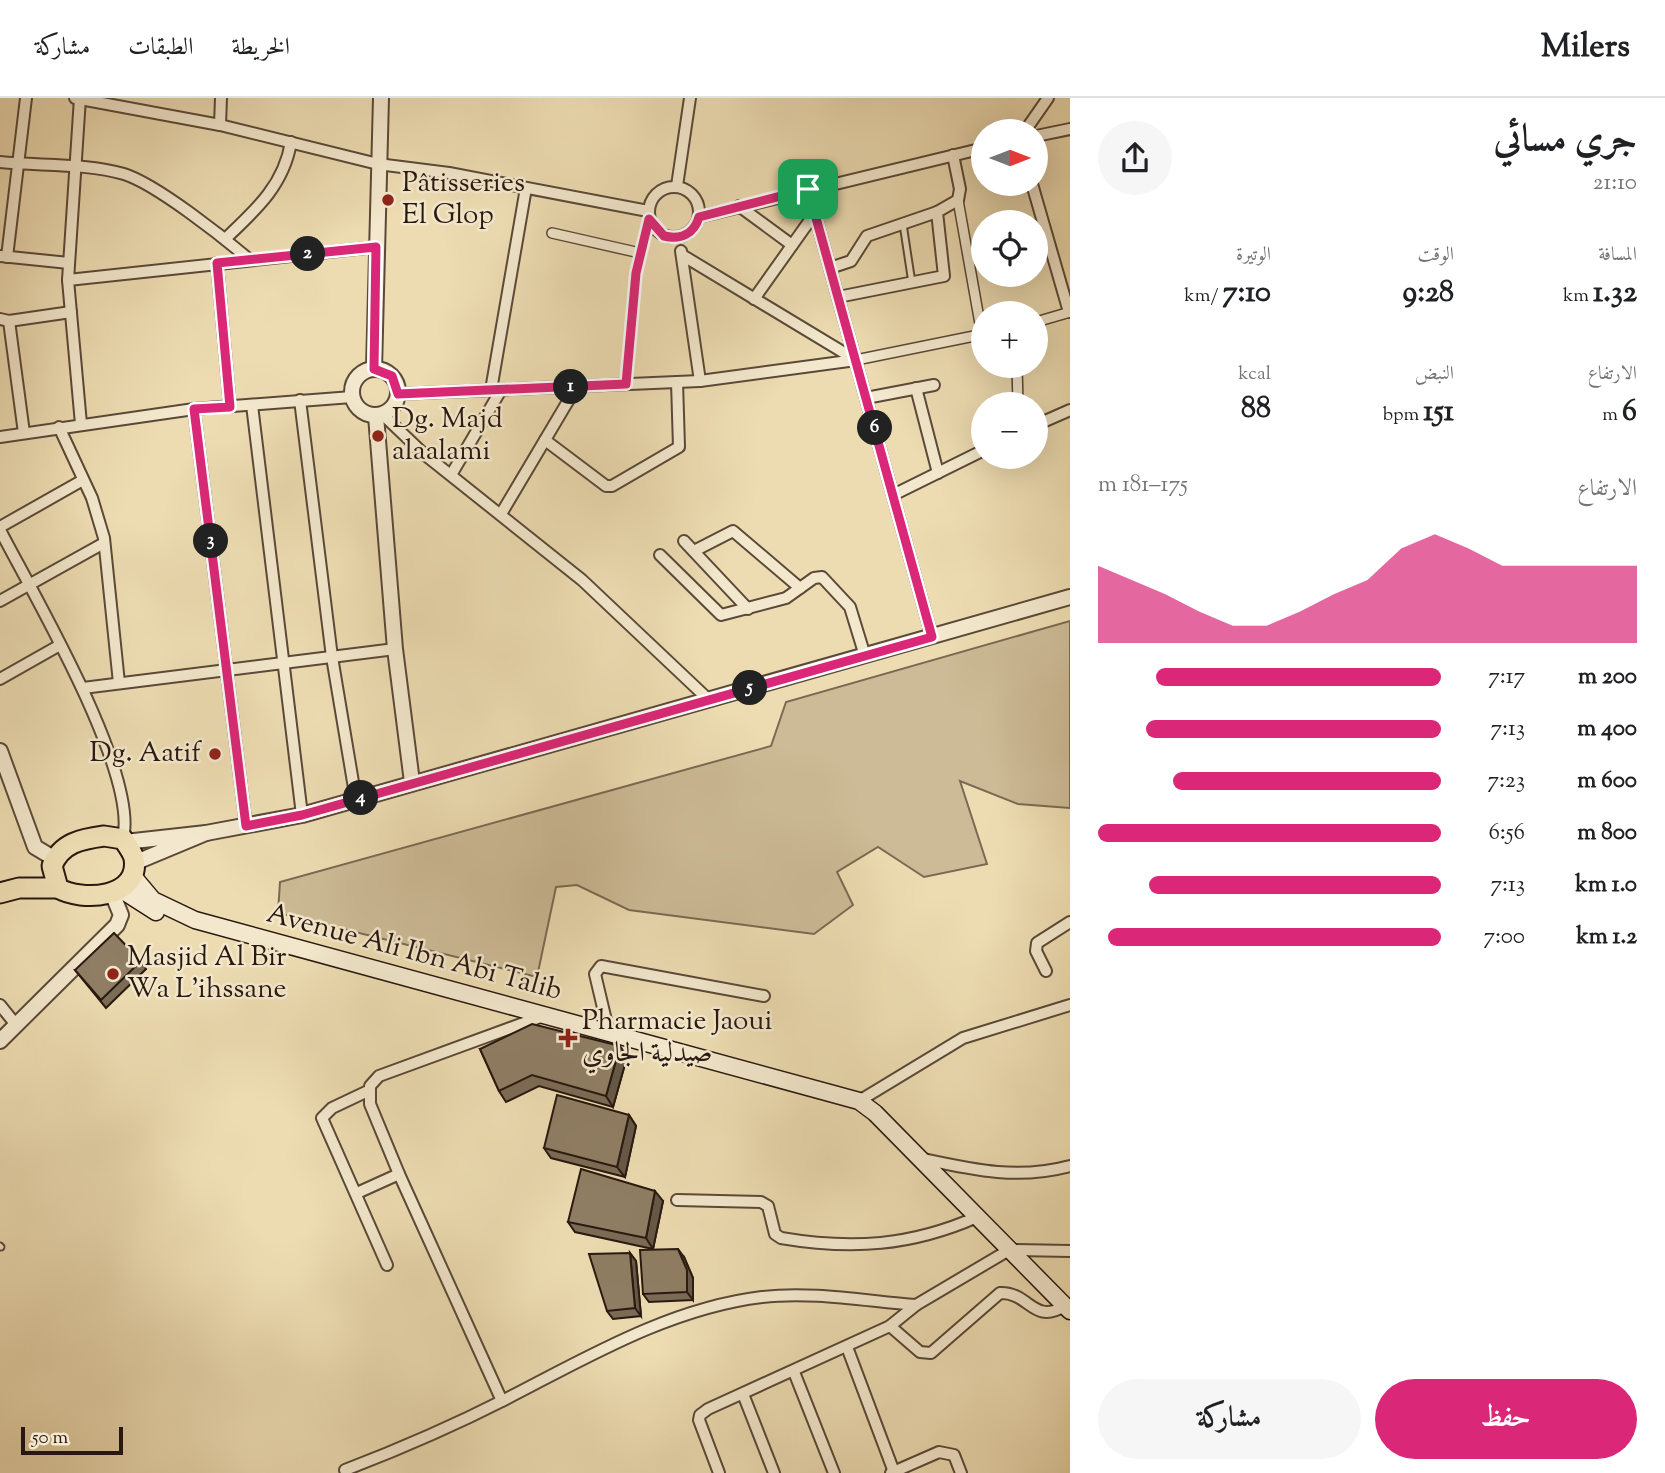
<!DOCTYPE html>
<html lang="ar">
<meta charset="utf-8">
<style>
:root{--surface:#fff;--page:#f6f6f6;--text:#202124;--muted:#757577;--line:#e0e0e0;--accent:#db2777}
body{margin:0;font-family:"Sorts Mill Goudy",Amiri,serif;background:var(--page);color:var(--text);direction:rtl;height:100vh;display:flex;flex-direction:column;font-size:26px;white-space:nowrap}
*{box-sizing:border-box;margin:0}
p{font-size:23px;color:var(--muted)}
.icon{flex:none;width:38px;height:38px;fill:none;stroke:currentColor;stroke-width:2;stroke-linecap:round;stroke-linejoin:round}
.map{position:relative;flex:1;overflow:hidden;direction:ltr}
.panel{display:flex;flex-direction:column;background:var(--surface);width:595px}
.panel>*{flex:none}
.needle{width:46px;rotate:90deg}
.fabs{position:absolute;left:971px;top:21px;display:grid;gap:14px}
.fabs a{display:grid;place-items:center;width:77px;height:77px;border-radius:50%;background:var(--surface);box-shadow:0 7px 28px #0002;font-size:35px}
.scale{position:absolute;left:21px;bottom:18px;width:102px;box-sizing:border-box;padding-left:7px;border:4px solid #291810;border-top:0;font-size:19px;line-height:24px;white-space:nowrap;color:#291810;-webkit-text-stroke:5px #f3e8cd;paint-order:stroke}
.pin{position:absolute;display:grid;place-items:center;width:60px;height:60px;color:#fff;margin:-30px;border-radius:14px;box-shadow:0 4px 10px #0006}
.km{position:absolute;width:35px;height:35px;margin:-18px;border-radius:50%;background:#222;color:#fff;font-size:19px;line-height:35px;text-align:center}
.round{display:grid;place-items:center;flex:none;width:74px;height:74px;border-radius:37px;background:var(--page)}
.summary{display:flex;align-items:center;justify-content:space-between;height:119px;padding:0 28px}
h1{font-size:38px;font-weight:800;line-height:52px}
.figures{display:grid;grid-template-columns:repeat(3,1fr);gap:10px;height:119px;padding:7px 28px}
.figures div{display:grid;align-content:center}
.figures b{font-size:30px;font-weight:800}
.figures small{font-size:19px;font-weight:400}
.figures p{font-size:19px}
.chart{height:196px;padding:14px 28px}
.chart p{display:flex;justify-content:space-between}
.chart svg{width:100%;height:126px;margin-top:7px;fill:var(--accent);opacity:.7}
.cta{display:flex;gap:14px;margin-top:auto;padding:14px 28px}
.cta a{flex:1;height:80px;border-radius:42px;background:var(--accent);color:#fff;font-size:28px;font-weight:800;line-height:80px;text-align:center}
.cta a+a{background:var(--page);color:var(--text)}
ul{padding:0 28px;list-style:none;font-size:23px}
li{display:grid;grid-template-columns:112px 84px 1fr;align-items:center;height:52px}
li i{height:18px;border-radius:9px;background:var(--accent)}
header{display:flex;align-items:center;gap:42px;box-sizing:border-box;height:98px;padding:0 35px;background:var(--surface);border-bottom:2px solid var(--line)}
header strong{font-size:33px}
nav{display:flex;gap:38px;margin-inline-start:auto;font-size:24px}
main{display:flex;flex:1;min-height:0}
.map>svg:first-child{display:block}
.green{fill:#ccbb96;stroke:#7a6a53;stroke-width:2}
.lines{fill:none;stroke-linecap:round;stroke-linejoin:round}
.service-casing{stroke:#5a4938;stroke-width:9}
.pedestrian-casing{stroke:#5a4938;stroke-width:12}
.minor-casing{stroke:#5a4938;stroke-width:14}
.tertiary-casing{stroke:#5a4938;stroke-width:18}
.secondary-casing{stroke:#291810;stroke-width:19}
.trunk-casing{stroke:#291810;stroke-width:23}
.service{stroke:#f3e8cd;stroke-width:5}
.pedestrian{stroke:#f3e8cd;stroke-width:9}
.minor{stroke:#f3e8cd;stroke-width:10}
.tertiary{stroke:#f3e8cd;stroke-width:14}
.secondary{stroke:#f3e8cd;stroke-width:16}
.trunk{stroke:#eddcb2;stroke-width:19}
.wall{fill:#7b6c56;stroke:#291810;stroke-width:2}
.shaded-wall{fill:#645846;stroke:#291810;stroke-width:2}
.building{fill:#8f7e64;stroke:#291810;stroke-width:2}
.route-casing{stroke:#fff;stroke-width:14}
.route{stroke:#db2777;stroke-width:9}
.poi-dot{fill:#8f2418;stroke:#f3e8cd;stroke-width:2.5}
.labels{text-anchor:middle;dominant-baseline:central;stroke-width:5;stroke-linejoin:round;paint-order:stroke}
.poi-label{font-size:28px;fill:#291810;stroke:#f3e8cd;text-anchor:start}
.street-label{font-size:28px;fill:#291810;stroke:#f3e8cd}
</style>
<header>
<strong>Milers</strong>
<nav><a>الخريطة</a><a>الطبقات</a><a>مشاركة</a></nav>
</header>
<main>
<section class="panel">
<div class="summary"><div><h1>جري مسائي</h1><p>21:10</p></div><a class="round"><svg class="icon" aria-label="share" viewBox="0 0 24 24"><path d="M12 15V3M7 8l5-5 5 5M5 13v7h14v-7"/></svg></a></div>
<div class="figures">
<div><p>المسافة</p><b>1.32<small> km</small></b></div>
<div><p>الوقت</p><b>9:28</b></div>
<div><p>الوتيرة</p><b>7:10<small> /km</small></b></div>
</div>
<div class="figures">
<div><p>الارتفاع</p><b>6<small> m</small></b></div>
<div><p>النبض</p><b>151<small> bpm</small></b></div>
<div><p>kcal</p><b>88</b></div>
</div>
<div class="chart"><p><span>الارتفاع</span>175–181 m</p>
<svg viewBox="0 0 160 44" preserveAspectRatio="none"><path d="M0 44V17L10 22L20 27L30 33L40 38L50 38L60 33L70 27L80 22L90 11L100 6L110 11L120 17L130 17L140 17L150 17L160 17V44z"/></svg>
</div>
<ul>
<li><b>200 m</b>7:17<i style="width:83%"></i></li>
<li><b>400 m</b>7:13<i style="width:86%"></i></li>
<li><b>600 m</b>7:23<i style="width:78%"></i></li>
<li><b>800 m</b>6:56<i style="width:100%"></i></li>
<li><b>1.0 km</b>7:13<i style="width:85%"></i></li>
<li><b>1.2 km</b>7:00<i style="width:97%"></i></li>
</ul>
<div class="cta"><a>حفظ</a><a>مشاركة</a></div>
</section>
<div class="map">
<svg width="1070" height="1375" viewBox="0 0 1070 1375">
<rect width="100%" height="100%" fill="#eddcb2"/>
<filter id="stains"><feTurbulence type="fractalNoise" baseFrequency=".00286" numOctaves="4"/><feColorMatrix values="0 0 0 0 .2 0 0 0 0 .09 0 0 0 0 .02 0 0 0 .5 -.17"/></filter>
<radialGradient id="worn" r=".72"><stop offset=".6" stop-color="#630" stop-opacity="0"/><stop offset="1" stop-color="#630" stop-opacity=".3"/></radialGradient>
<polygon class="green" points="1070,523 1070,710 1018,706 960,683 987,766 924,779 878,749 837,774 853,807 814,836 629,812 577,787 556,789 537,879 278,815 280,784 771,648 786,604"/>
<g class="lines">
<defs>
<g id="service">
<polyline points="903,126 912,185"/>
<polyline points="1036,153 1051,152"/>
<polyline points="0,1148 1,1149"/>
</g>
<g id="pedestrian">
<polyline points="958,102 982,237"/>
<polyline points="552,135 640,155"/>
<polyline points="1036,224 1070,214"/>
<polyline points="856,262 984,236"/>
<polyline points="1017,268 1018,306"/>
<polyline points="626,286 636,175 649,121"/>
</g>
<g id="minor">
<polyline points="75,0 220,27 378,66 449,75 648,113"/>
<polyline points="80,0 68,182 81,326"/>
<polyline points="220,27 221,0"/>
<polyline points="1025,33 1048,0"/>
<polyline points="1036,38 1070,31"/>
<path d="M0 64C40 68 86 65 124 76 156 86 223 139 250 162"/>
<polyline points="1032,86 1069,214"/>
<polyline points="677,88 690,0"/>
<circle cx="674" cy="114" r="25"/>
<polyline points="808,91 932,539"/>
<polyline points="739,108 792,147"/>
<polyline points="699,119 984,50"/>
<path d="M225 141C256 112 284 87 291 44"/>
<polyline points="681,153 700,283"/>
<polyline points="682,157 856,262"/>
<polyline points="0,158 69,165"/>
<polyline points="7,159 26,0"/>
<polyline points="217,165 230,309"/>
<polyline points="830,170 851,163 867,138 937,114 958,102 960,91 953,57"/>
<polyline points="68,182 376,149"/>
<polyline points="838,199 944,178 937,114"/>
<polyline points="754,201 815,115"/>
<polyline points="0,221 9,223 24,335"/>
<polyline points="9,223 71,214"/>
<polyline points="916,290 938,375"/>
<polyline points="491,292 526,90"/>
<polyline points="398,296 700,283 856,262"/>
<polyline points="866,300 934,287"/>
<polyline points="300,302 332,559 356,702"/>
<polyline points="252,307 302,717"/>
<polyline points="194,311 246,728"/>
<polyline points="382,316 424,356 582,482 709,602"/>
<polyline points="1036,327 1070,312"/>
<polyline points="59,329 92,400 104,440 119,585"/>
<polyline points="0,339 194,311 352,299"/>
<polyline points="545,342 606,388 612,388 679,349 677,284"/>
<polyline points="451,377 501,292"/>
<polyline points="893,397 984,352"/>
<polyline points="501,416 577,288"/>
<polyline points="0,429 83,382"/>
<path d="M0 432C33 496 139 675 123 741"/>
<polyline points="684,443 748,511"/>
<polyline points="694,453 733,433 800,490"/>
<polyline points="660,457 721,517 786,500 814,480 822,479 850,509 865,558"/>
<polyline points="0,503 104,445"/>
<polyline points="0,581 60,547"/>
<polyline points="83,590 395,551"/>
<polyline points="1046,873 1036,853 1037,845 1070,824"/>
<polyline points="0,907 17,928"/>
<polyline points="609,935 595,876 601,868 764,898"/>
<polyline points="370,992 332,1010 322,1020 387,1167"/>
<polyline points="859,1003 963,940 1070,907"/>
<path d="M923 1061C974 1072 1018 1082 1070 1068"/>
<polyline points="357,1095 399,1076"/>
<path d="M677 1102 761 1104 768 1108 775 1136 781 1140C852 1152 911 1148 977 1119"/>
<path d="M890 1228 920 1254 931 1255 1000 1195C1030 1194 1032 1227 1065 1208"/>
<polyline points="847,1249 894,1374"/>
<polyline points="794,1274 834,1375"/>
<polyline points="743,1296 774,1375"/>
<polyline points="502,1303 399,1076 370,1006 370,988 379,978 543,918"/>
<path d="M345 1372C400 1351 453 1328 506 1301 586 1260 670 1210 762 1199 812 1193 865 1203 916 1207"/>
<polyline points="719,1375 699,1322 700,1317 708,1311 890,1228 916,1207 1009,1152 1070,1153"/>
<polyline points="891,1375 939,1354 954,1357 961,1375"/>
</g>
<g id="tertiary">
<circle cx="375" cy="294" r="23"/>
<polyline points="374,271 381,0"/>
<polyline points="376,318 395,551 412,684"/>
<polyline points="0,653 35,749 55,761"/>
<polyline points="206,735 302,717 1070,499"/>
<polyline points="125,744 206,735 134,765"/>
<polyline points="0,943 117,827 121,817 112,795"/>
</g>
<g id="secondary">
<polyline points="132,777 153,802 195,822 859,1003 875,1015 1070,1213"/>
<polyline points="120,791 156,814"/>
</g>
<g id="trunk">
<path d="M104 738 123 741C127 747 132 753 134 760 141 801 81 804 58 790L52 768C61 745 81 741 104 738Z"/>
<polyline points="0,795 19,790 58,790"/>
</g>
</defs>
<use href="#service" class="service-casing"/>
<use href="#pedestrian" class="pedestrian-casing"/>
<use href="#minor" class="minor-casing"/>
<use href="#tertiary" class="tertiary-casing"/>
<use href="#secondary" class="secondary-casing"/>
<use href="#trunk" class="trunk-casing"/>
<use href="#service" class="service"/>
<use href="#pedestrian" class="pedestrian"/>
<use href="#minor" class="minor"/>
<use href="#tertiary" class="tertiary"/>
<use href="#secondary" class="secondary"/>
<use href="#trunk" class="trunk"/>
</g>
<g class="wall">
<polygon points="141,863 146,871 106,910 75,872"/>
<polygon points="480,951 627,959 613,1009 539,988 506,1004 499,993"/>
<polygon points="629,1017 636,1028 625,1079 551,1060 544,1050"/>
<polygon points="663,1103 653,1151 575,1134 568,1124"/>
<polygon points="630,1155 636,1163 641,1218 613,1221 607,1213"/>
<polygon points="684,1159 693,1180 693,1202 649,1204 643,1196"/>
</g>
<g class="shaded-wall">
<polygon points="620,948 627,959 613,1009 606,998"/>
<polygon points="629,1017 636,1028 625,1079 617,1069"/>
<polygon points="655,1093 663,1103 653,1151 646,1140"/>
<polygon points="678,1151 684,1159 693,1180 693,1202 687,1194"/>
<polygon points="630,1155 636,1163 641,1218 635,1210"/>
</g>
<g class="building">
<polygon points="114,835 141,863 101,902 75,872"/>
<polygon points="532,926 620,948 606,998 532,977 499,993 480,951"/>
<polygon points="557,997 629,1017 617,1069 544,1050"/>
<polygon points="581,1071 655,1093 646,1140 568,1124"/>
<polygon points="678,1151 687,1172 687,1194 643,1196 640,1152"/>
<polygon points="630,1155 635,1210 607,1213 589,1156"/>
</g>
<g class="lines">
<defs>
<path id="route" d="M808 91 932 539 302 717 246 728 194 311 230 309 217 165 376 149 374 271 392 278 398 296 626 286 636 175 649 121 664 138C681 142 694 136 699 119Z"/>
</defs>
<use href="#route" class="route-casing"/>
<use href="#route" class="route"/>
</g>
<g class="poi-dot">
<circle cx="388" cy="102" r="7"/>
<circle cx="378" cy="338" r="7"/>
<circle cx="215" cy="656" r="7"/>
<circle cx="113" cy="876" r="7"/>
<path d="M564.5 929.5h7v7h7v7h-7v7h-7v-7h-7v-7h7z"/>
</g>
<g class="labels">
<g class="poi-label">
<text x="402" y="86">Pâtisseries<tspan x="402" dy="32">El Glop</tspan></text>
<text x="392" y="322">Dg. Majd<tspan x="392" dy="32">alaalami</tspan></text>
<text x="201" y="656" text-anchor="end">Dg. Aatif</text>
<text x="127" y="860">Masjid Al Bir<tspan x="127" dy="32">Wa L'ihssane</tspan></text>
<text x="582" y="924">Pharmacie Jaoui<tspan x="582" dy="32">صيدلية الجاوي</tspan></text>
</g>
<g class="street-label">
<text transform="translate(414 855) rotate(15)">Avenue Ali Ibn Abi Talib</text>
</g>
</g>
<rect width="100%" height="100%" filter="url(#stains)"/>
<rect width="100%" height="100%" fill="url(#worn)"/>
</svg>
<div class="fabs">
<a><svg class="needle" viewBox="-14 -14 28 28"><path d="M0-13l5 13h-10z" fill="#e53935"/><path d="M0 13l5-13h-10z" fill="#757577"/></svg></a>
<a><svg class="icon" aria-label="locate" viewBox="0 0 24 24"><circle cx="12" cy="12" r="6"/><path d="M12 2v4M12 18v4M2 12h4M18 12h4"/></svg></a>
<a>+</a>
<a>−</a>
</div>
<div class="scale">50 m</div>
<div class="pin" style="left:808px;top:91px;background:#1e9e55"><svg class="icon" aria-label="arrive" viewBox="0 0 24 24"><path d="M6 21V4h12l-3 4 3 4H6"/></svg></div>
<b class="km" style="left:571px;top:289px">1</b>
<b class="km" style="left:308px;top:156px">2</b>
<b class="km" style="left:211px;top:443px">3</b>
<b class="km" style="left:361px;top:700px">4</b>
<b class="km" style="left:750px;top:590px">5</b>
<b class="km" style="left:875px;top:330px">6</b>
</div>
</main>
